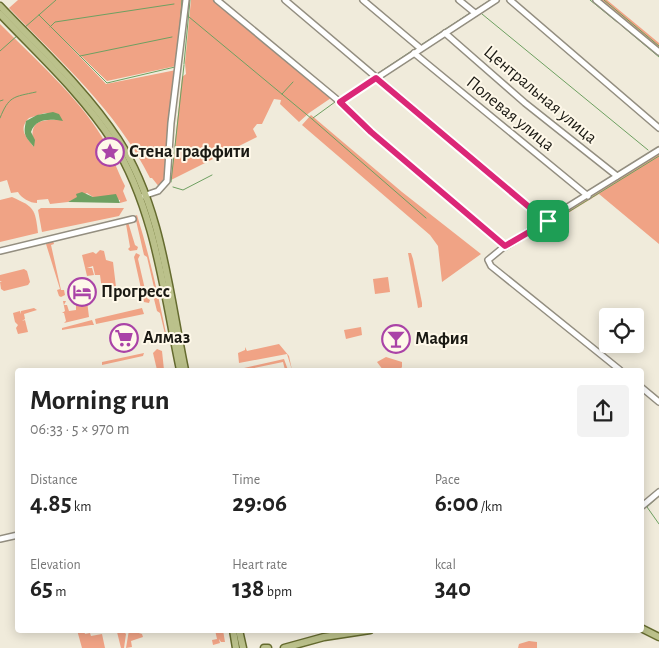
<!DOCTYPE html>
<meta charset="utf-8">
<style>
:root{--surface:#fff;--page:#f2f2f2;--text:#222;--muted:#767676}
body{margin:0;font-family:"Alegreya Sans",sans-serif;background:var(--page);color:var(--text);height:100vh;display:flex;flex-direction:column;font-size:19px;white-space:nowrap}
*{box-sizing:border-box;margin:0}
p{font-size:16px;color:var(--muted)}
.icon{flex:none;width:28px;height:28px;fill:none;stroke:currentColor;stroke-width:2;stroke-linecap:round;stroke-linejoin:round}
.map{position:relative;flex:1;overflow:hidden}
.drawer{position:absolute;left:15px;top:368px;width:629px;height:265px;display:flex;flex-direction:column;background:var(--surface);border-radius:5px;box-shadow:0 2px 12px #0003}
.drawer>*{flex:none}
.tools{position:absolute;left:599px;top:308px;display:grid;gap:10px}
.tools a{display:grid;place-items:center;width:45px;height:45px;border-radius:5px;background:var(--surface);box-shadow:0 2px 12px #0003;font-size:25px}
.pin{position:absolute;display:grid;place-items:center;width:42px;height:42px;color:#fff;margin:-21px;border-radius:10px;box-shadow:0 2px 8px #0006}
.round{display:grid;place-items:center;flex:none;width:52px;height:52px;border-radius:5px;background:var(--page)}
.overview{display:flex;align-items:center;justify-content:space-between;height:85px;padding:0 15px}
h1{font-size:28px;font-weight:700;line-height:38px}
.figures{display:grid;grid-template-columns:repeat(3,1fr);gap:8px;height:85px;padding:5px 15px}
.figures div{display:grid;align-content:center}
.figures b{font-size:25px;font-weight:700}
.figures small{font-size:14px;font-weight:400}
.figures p{font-size:14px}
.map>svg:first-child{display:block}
.green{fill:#f0a385;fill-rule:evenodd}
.water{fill:#6ea061}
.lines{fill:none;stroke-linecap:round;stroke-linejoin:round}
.stream{stroke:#6ea061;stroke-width:1}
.minor-casing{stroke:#938e80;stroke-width:8}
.major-casing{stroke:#656b2f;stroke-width:9}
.minor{stroke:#fff;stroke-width:5}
.major{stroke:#bbc18b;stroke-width:6}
.route-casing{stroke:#fff;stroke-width:10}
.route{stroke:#db2777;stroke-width:6}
.labels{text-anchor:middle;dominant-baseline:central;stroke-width:4;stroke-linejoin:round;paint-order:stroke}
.street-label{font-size:18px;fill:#1a1913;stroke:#fef8e9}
.poi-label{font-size:18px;font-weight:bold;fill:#1a1913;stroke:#fef8e9;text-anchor:start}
</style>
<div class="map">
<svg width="659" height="648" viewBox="0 0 659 648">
<rect width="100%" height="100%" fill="#f0ebdb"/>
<g class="green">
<path d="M18 0H182L176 66 107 81 55 31 106 84 176 70 166 182 160 188 152 178H150C117 111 60 61 9 8Z"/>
<polygon points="191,0 216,0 331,98 309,113 299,122 280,104 281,100 274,99 262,124 257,124 253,129 257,137 171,180 182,77 186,74 185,63"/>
<polygon points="601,0 607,0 659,43 659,48"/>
<path d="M0 24C33 57 78 97 102 137 111 152 117 170 125 186L123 191 127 201 120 203V200L93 197 87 193 68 202 50 204 48 199 37 200V203C30 203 21 198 18 192L11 193 7 180 0 182ZM45 113 59 114 55 120C33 119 30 127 34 147 26 137 18 129 29 118Z"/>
<polygon points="311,115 402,192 481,254 442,282 438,246 430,235 302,125"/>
<polygon points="659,154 659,244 599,194 508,250 507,249"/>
<path d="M12 197C34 207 35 208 38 233L0 242V200Z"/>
<polygon points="41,208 124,208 119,216 42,232 38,210"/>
<path d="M137 215C150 257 159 299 168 343L164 341 163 336 165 334 160 313 157 311 154 299 156 296 147 257 144 255 135 216Z"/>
<polygon points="128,222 135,245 138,247 137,250 130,251 128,249 130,247 126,224"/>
<polygon points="53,241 54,244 51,245 61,290 64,290 65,295 61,297 59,296 57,290 60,289 46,244"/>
<polygon points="100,250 104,251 106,260 113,262 116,287 102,290 100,275 95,275 93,266 87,268 92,268 94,275 87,276 82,255 93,252 96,254"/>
<polygon points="136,253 140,255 138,259 147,298 150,300 149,303 144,302 134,257"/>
<polygon points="408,253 411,253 413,259 422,303 422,307 418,308"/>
<polygon points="24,269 27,271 30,282 28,285 4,291 1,289 0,282 2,281 0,281 0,275"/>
<polygon points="388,277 390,292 375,294 373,279"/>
<polygon points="63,301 66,301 64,305 67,305 69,311 76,310 76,303 87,301 89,317 64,323 66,321 64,313 62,313 65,311"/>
<polygon points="34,308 37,310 24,314 25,319 22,321 25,320 28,332 18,334 16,328 18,325 15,322 13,313 20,311 21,314 21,311"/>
<polygon points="142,308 144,314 96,324 95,319"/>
<polygon points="92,320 94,325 91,325 62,330 62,328"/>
<polygon points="361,327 362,335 346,339 344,330"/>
<polygon points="279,344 289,356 292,370 287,354 239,363 238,353 245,350 245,347 247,351"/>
<polygon points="157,349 162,351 164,370 157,370 153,353"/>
<polygon points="144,353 143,356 102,365 102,362"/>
<polygon points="386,357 402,362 402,367 400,370 383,370 377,362"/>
<polygon points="284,359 288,370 285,370 283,362 245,370 244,368"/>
<polygon points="77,630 84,630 85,634 90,633 91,636 102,634 105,648 82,648"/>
<polygon points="122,630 126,634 124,648 121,648 117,632"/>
<polygon points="129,630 142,634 143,637 131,641 132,647 126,648"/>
<polygon points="215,630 223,630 225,642 221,642 219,639 220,643 213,645 212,640 217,639"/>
<polygon points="529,641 537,642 537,648 518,648 519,644"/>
</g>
<g class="water">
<path d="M53 112 59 114 63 121C50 119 36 118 31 132L35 140 34 147C25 136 23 135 26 121L37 115Z"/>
<polygon points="82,192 93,197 116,194 120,203 68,202 77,197 76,194"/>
</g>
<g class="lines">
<g class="stream">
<polyline points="590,0 617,22"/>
<polyline points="604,0 659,46"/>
<polyline points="475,10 490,0"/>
<polyline points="482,14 648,150"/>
<polyline points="39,15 107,83 175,67"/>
<polyline points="189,17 312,119 426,218"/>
<polyline points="622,26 659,57"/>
<polyline points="50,27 55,22 174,4"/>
<polyline points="24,28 56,0"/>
<polyline points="179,39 182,0"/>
<polyline points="421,45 470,13"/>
<polyline points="0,51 18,35"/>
<polyline points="80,56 172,37"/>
<polyline points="184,64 190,0"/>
<polyline points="377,74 416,48"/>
<polyline points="376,81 500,186"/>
<polyline points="282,94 293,82"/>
<polyline points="345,95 372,78"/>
<polyline points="0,101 3,100"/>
<path d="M0 118C9 96 13 97 36 92"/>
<polyline points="313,118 335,102"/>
<polyline points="171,182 184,65"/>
<polyline points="173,187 183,190 212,175"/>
<polyline points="536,216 541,220"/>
<polyline points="507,250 659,156"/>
<polyline points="659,496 647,507 659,524"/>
</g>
<defs>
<g id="minor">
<polyline points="217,0 340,102 371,132 505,246"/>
<polyline points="285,0 535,212 548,221"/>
<polyline points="363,0 420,48"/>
<polyline points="459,0 475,13"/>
<polyline points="510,0 659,128"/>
<polyline points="596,0 659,52"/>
<polyline points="445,33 525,103 617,176"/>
<polyline points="414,53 588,196"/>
<polyline points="340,102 496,0"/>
<polyline points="143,196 158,191 167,181 171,123 186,0"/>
<polyline points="0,251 133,219"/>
<polyline points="620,370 491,266 488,260 505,246 659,150"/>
<polyline points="641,387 659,402"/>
<polyline points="641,507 659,492"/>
<polyline points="0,539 18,535"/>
</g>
<g id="major">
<path d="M0 6C40 48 86 90 118 139 162 207 169 293 185 370"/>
<path d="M0 14C39 55 82 94 113 142 155 209 164 294 180 370"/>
<polyline points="641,628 659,637"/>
<polyline points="233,630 236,648"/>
<polyline points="239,630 243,648"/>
<polyline points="264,648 268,648"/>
<polyline points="284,648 324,637 370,630"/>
</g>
</defs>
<use href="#minor" class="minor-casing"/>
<use href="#major" class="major-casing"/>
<use href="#minor" class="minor"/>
<use href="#major" class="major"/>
</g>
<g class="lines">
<defs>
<polygon id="route" points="376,78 535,212 548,221 505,246 371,132 340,102"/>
</defs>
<use href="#route" class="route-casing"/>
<use href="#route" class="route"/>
</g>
<defs>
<symbol id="sight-ring" viewBox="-11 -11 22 22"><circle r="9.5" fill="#fef8e9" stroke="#aa43a7" stroke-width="1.5"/><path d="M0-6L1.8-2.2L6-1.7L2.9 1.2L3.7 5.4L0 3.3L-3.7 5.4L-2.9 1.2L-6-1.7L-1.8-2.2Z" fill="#aa43a7"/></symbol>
<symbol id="hotel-ring" viewBox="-11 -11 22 22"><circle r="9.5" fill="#fef8e9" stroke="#aa43a7" stroke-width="1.5"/><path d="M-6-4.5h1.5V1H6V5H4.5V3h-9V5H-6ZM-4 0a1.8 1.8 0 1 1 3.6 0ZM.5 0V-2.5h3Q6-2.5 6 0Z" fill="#aa43a7"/></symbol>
<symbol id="supermarket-ring" viewBox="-11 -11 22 22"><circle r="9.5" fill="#fef8e9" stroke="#aa43a7" stroke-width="1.5"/><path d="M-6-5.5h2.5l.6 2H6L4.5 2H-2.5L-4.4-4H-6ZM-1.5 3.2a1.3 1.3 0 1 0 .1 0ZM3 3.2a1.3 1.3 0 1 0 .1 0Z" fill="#aa43a7"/></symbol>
<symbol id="bar-ring" viewBox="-11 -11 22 22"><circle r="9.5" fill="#fef8e9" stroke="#aa43a7" stroke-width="1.5"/><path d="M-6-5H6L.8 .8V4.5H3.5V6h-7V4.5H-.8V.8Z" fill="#aa43a7"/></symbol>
</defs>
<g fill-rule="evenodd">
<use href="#sight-ring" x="94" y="136" width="32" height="32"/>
<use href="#hotel-ring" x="66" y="276" width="32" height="32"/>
<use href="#supermarket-ring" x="108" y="322" width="32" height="32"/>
<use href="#bar-ring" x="380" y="323" width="32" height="32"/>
</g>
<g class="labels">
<g class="street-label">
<text transform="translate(540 95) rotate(40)">Центральная улица</text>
<text transform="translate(510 114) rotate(39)">Полевая улица</text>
</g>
<g class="poi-label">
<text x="129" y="152">Стена граффити</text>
<text x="101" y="292">Прогресс</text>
<text x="143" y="338">Алмаз</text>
<text x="415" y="339">Мафия</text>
</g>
</g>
</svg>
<div class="tools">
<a><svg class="icon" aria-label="locate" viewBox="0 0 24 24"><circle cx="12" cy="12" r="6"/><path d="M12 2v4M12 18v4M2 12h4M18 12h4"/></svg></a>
</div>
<div class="pin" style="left:548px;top:221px;background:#1e9e55"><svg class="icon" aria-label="arrive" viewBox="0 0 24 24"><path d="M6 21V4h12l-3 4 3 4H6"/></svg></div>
<section class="drawer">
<div class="overview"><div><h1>Morning run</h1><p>06:33 · 5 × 970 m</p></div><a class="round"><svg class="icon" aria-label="share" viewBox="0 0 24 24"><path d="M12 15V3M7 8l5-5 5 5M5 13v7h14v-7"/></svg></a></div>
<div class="figures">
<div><p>Distance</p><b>4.85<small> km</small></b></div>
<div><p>Time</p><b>29:06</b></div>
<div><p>Pace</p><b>6:00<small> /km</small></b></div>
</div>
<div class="figures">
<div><p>Elevation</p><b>65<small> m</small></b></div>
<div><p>Heart rate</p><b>138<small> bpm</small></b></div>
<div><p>kcal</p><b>340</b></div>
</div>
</section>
</div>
